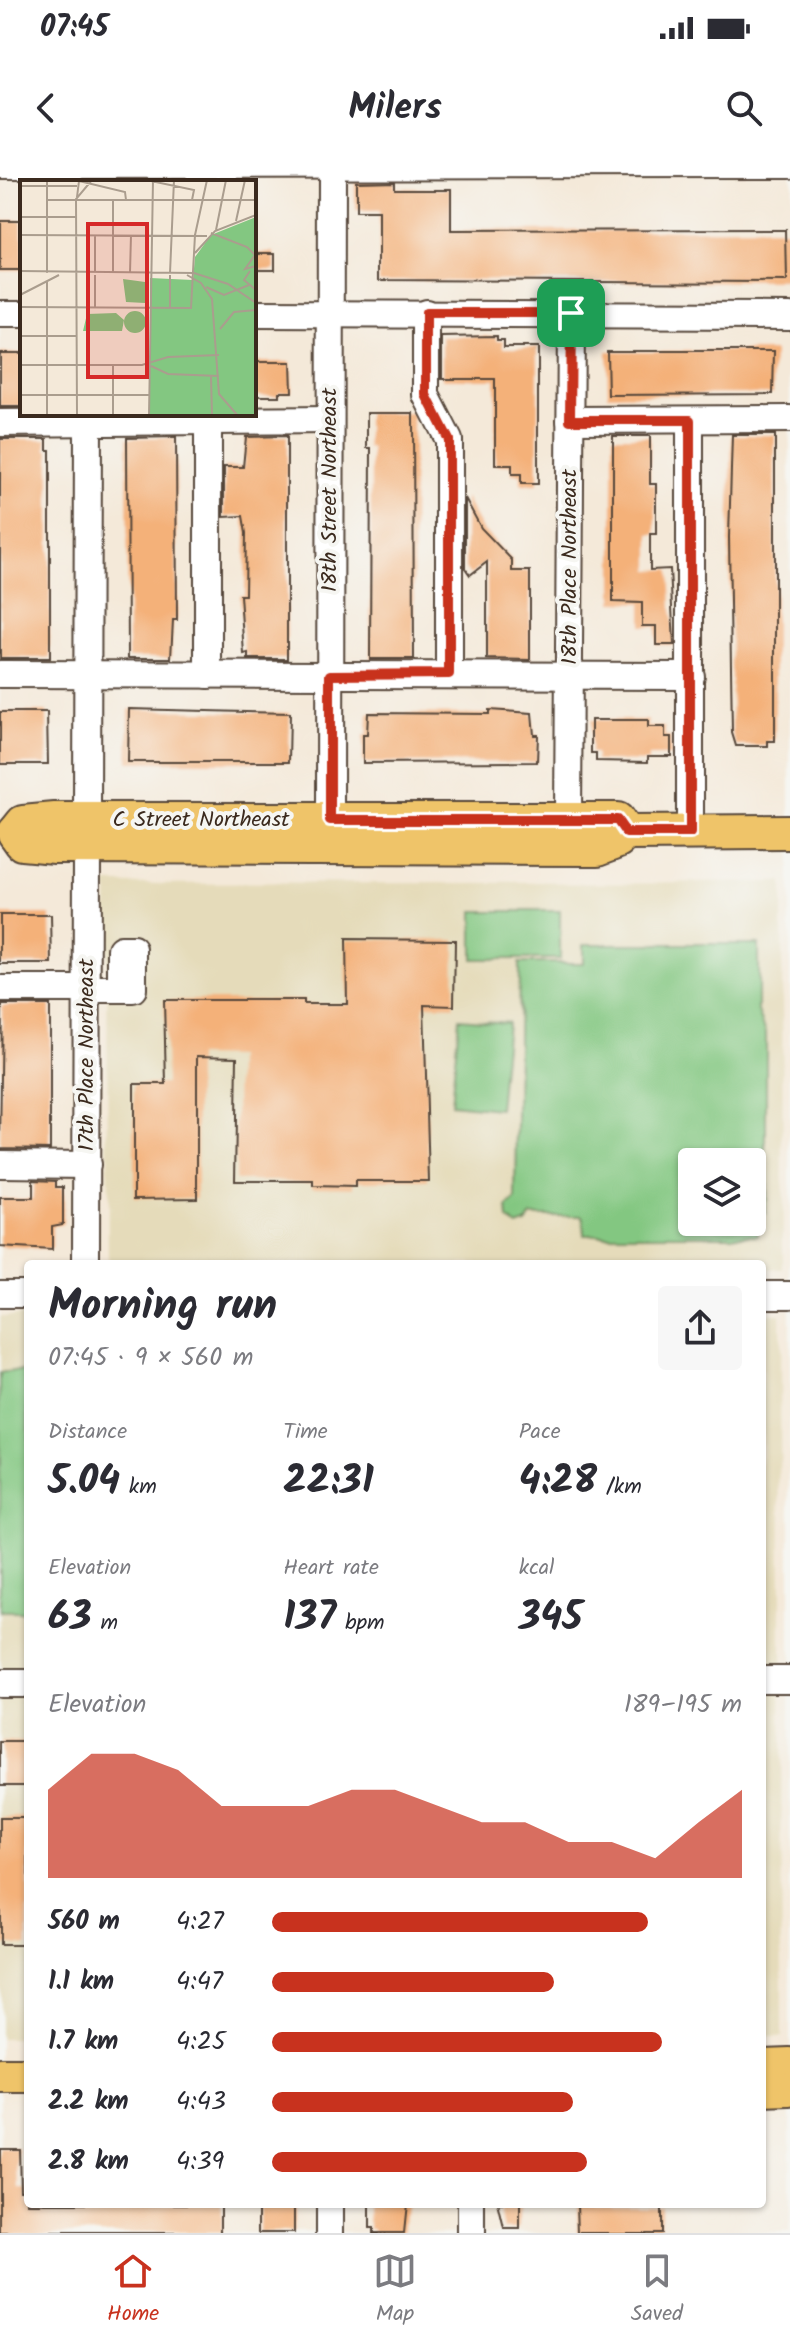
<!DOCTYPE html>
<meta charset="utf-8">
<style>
:root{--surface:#fff;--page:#f7f7f7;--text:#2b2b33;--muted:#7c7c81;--line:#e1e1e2;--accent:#c8321e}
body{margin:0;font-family:Kalam,sans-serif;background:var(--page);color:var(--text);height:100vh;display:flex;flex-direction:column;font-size:30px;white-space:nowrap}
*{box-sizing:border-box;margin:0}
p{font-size:26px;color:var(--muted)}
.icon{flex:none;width:44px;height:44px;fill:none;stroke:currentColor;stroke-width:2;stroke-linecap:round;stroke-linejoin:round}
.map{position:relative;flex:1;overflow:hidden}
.panel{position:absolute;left:24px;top:1100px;width:742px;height:948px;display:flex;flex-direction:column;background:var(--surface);border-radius:8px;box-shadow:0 2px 6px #0004}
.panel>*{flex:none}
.controls{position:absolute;left:678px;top:988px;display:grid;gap:16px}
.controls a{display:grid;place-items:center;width:88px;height:88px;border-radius:8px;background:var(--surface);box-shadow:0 2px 6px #0004;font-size:40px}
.pin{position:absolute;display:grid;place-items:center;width:68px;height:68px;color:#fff;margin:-34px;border-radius:16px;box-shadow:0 4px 12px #0006}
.round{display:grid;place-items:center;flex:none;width:84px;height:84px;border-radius:8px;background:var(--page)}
.summary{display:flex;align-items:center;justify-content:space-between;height:136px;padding:0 24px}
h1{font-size:44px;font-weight:700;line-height:60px}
.figures{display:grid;grid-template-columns:repeat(3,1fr);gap:12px;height:136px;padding:8px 24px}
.figures div{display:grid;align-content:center}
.figures b{font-size:40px;font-weight:700}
.figures small{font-size:22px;font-weight:400}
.figures p{font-size:22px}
.chart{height:224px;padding:16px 24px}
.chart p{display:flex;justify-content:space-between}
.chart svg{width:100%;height:144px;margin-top:8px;fill:var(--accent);opacity:.7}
ul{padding:0 24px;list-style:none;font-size:26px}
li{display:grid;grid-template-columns:128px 96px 1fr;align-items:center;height:60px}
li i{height:20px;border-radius:10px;background:var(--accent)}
.status{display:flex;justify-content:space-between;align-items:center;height:56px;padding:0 40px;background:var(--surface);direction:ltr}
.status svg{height:22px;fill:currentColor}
header{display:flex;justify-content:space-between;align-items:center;height:104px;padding:0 24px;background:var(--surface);font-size:36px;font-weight:700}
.tabs{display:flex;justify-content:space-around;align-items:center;height:112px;border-top:2px solid var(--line);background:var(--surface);font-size:22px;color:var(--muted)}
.tabs a{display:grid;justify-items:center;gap:4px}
.tabs .current{color:var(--accent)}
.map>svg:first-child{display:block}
.built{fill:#e5dbba;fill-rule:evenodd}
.green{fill:#83c781;stroke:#5f7850;stroke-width:2;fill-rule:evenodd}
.building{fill:#f4b179}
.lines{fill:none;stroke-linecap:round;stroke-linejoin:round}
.minor-casing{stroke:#57473a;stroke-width:30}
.major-casing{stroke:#57473a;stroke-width:38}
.minor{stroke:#fff;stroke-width:26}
.major{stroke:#efc469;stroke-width:34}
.route-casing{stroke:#fff;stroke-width:16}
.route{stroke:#c8321e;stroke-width:10}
.labels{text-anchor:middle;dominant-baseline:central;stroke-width:8;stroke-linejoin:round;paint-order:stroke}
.street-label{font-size:22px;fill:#3b2a1e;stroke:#f6f6f2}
.inset-road{fill:none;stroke:#aa9d8e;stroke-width:2}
.view{fill:#d62828;fill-opacity:0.15;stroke:#d62828;stroke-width:4}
.inset-edge{fill:none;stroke:#3b2a1e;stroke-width:4}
</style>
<div class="status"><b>07:45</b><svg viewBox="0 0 49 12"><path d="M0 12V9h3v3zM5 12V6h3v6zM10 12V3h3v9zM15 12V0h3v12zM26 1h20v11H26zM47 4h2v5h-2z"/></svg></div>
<header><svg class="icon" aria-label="back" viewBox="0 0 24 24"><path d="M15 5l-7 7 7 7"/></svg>Milers<svg class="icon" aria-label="search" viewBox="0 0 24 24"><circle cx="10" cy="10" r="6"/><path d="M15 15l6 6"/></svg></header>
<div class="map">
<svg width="790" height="2073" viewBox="0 0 790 2073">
<rect width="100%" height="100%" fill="#f6f6f2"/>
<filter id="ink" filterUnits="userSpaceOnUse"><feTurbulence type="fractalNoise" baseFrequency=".0125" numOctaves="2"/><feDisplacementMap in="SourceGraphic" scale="16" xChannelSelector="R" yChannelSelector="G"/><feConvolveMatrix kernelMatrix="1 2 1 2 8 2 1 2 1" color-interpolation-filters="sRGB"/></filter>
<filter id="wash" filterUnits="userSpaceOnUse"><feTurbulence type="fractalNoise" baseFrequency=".006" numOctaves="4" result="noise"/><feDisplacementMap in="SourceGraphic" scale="32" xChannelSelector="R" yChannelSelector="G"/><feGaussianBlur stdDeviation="1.8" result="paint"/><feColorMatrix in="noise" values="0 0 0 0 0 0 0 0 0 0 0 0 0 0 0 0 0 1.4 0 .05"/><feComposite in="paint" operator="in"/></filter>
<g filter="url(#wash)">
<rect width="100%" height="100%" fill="#f4e9d9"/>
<g class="built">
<path d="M782 722 783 1109H762V1104H108L107 724ZM692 1002H752V1062H692Z"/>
<polygon points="762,1154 780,1154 782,1877 762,1877"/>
<rect x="0" y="1156" width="28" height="722"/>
</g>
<g class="green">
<rect x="473" y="751" width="87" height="48"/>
<path d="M583 784H758V852L766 872V1053H758V1075H584L583 1056H531L526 1063 518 1066 508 1060 507 1049 516 1040 519 803H583ZM752 1002V1062H692V1002Z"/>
<polygon points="459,858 507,862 499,949 451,944"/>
<polygon points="13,1211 28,1211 28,1452 0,1452 0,1214"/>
</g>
<g id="blocks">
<g class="building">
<polygon points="393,20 393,28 451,28 451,71 786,70 787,122 379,120 379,53 355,53 355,21"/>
<rect x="0" y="60" width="22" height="50"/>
<rect x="254" y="93" width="21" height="16"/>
<polygon points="497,176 497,180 504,180 504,187 538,187 538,324 521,324 521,314 512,314 512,305 495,305 495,219 442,219 442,177"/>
<polygon points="607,191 774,191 773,234 608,235"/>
<rect x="0" y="193" width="22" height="54"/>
<polygon points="254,202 291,202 292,232 279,232 279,236 254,236"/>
<polygon points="367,253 413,253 414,499 370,499 371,288 367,288"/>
<polygon points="732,275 775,275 775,581 768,581 768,586 736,586 732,573 729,377"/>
<polygon points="287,276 287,499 248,499 248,493 244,494 240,435 245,435 246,373 243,356 224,357 224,307 243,307 246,277"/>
<polygon points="613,276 650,276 650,324 656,324 656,374 650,374 650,410 670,409 674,485 656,485 656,466 642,466 642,443 613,442"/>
<polygon points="176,277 177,460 173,460 171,498 128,498 127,278"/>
<polygon points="0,279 47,279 47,290 50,290 50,498 0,498"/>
<polygon points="465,338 481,368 512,400 512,411 530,411 530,500 487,499 487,402 470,415 465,408"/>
<polygon points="129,549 290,553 289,602 128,602"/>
<polygon points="489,550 532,553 534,575 538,575 537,602 363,603 363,575 367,575 368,553 489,554"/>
<polygon points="0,552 47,552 48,604 0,604"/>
<polygon points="591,560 648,560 648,567 665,567 665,577 671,577 671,596 648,596 648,602 596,601 596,593 591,593"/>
<polygon points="0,755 51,755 52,804 0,804"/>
<polygon points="346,779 455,780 454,846 424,845 429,1021 355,1021 355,1027 313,1026 313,1021 235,1021 237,897 197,896 197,1038 134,1039 134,924 166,924 164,840 304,840 304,844 347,844"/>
<polygon points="2,845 50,845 50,989 0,988"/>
<polygon points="33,1020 56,1021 56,1027 63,1027 63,1064 52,1066 52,1090 0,1087 0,1038 33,1038"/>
<rect x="0" y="1582" width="28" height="43"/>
<rect x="0" y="1658" width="28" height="127"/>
<polygon points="0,1989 19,1989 20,2029 28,2029 28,2044 221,2044 221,2073 0,2073"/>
<rect x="259" y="2044" width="35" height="29"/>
<polygon points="369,2044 407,2044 404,2073 373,2073 373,2068 369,2068"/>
<polygon points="498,2044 520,2044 520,2069 504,2069"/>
<polygon points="577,2044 661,2044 661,2073 578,2073"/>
</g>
</g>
</g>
<g filter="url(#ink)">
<use href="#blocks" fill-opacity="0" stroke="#57473a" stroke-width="2"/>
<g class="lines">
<defs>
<g id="minor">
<polyline points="0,5 790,4"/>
<polyline points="426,153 426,235 449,280 449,514"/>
<polyline points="0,154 22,154"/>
<polyline points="254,154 790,156"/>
<polyline points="570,260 790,259"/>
<polyline points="690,260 690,673"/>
<polyline points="208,261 208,515"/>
<polyline points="0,263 330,260"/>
<polyline points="0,514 691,516"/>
<polyline points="87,660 88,254"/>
<polyline points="330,660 331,0"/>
<polyline points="568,660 571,153"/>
<path d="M0 829C44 829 88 829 133 829V789H121V829"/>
<polyline points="0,1004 87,1005"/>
<polyline points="86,1104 87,686"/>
<polyline points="0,1134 28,1134"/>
<polyline points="762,1135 790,1135"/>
<polyline points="762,1519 790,1519"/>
<polyline points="0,1523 28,1523"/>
<polyline points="330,2044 330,2073"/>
<polyline points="471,2044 471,2073"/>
</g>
<g id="major">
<polyline points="15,673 22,683 55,686 598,688 619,680 626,673 790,672"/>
<polyline points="15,673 23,663 55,660 617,660 626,673"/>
<polyline points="762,1906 790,1905"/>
<polyline points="0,1916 28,1916"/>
<polyline points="762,1930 790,1929"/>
</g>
</defs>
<use href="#minor" class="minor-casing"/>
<use href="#major" class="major-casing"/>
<use href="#minor" class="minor"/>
<use href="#major" class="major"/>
</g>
</g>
<g class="lines" filter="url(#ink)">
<defs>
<polygon id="route" points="426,153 571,153 570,260 690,260 690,673 626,673 617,660 330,660 330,515 449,514 449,280 426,235"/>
</defs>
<use href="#route" class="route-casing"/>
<use href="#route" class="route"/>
</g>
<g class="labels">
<g class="street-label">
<text transform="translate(330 330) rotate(-90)">18th Street Northeast</text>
<text transform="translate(570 407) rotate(-90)">18th Place Northeast</text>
<text x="201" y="660">C Street Northeast</text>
<text transform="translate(87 895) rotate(-90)">17th Place Northeast</text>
</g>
</g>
<g transform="translate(20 20)">
<rect width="236" height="236" fill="#f4e9d9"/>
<path d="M236 37V236H130V98L173 100 175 77 191 55ZM103 99 125 102V123L106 122ZM104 142a11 11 0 1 1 22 0a11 11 0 1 1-22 0ZM96 133 104 140 102 151H63L67 134Z" fill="#83c781"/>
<path class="inset-road" d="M131 1 174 10 172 20M0 6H57M57 17 59 1 105 12 106 20M27 20H236M0 37H57M216 41 225 0M196 50 206 0M191 53 227 67 235 75 225 89 236 86M0 55 187 56M175 73 195 51 236 35M0 91 174 93 208 104 236 123M230 91 224 100 236 110M75 92V55M93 92V20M27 93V0M110 93 111 55M150 93 154 0M167 95 181 103 192 119 199 214 218 236M186 107 204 115 229 105M0 115 39 95M0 127 171 128 175 55 187 0M75 128V95M150 128V95M200 149 214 132 236 130M0 156H57M0 185H122L148 177 199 175M93 185V236M131 186 148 194 199 196M191 196 192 236M0 215H129M27 236V102M57 236 56 19 72 0M129 236 133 0"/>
<path class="view" d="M68 44H127V197H68Z"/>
<rect width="236" height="236" class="inset-edge"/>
</g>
</svg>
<div class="controls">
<a><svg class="icon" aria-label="layers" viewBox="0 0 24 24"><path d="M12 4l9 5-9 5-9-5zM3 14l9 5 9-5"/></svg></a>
</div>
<div class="pin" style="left:571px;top:153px;background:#1e9e55"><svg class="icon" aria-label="arrive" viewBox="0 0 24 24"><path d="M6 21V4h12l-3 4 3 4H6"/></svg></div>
<section class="panel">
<div class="summary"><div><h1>Morning run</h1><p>07:45 · 9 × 560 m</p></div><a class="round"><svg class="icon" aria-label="share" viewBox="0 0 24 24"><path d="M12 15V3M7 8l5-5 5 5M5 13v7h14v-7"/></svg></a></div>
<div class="figures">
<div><p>Distance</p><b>5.04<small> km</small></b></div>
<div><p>Time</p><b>22:31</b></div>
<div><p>Pace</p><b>4:28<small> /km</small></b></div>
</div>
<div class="figures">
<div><p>Elevation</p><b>63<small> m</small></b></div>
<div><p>Heart rate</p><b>137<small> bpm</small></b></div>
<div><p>kcal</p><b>345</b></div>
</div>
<div class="chart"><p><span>Elevation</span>189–195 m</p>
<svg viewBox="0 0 160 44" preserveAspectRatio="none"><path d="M0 44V17L10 6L20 6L30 11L40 22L50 22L60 22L70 17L80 17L90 22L100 27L110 27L120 33L130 33L140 38L150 27L160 17V44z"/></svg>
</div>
<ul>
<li><b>560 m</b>4:27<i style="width:80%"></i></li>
<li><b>1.1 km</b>4:47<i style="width:60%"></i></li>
<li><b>1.7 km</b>4:25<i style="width:83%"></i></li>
<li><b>2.2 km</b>4:43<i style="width:64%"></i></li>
<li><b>2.8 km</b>4:39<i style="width:67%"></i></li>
</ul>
</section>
</div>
<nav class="tabs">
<a class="current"><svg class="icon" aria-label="home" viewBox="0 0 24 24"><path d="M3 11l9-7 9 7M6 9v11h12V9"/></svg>Home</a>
<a><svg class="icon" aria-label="map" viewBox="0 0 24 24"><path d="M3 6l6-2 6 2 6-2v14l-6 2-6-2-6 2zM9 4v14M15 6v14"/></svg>Map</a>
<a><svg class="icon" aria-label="saved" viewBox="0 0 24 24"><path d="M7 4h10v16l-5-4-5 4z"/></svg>Saved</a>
</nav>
